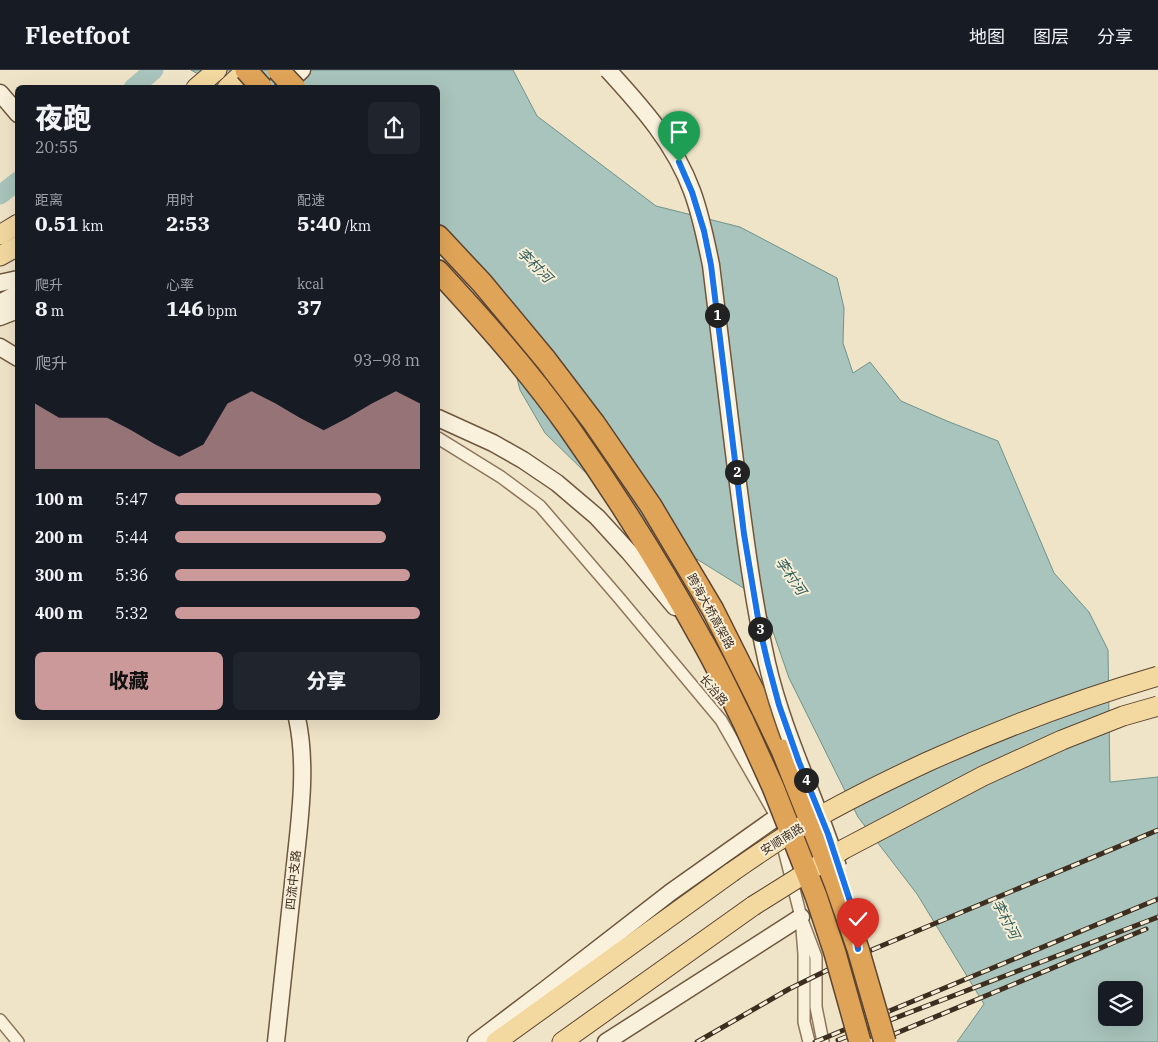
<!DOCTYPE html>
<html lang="zh">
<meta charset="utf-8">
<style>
:root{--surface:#171b24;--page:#20242c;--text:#f1f3f6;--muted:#9ea1a6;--line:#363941;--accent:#cc999b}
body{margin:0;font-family:"IBM Plex Serif","Noto Sans SC",serif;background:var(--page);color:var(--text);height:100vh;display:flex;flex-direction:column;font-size:19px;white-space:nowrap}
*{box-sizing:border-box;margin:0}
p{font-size:16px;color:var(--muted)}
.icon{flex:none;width:28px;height:28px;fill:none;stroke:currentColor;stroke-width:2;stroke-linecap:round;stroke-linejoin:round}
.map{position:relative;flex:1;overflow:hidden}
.drawer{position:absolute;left:15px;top:15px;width:425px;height:635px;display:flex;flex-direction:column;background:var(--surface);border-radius:8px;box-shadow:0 5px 20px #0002}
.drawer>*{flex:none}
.fabs{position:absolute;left:1098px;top:911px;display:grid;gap:10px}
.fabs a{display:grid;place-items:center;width:45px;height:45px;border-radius:8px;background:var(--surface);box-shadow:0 5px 20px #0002;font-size:25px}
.pin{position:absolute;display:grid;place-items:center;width:42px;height:42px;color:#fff;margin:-51px -21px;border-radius:50% 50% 50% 0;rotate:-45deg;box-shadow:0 0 5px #0007}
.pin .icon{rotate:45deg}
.km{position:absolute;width:25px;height:25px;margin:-12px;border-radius:50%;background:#222;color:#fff;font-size:14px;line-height:25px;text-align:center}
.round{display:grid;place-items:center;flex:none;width:52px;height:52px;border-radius:8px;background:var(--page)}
.headline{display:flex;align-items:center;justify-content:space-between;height:85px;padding:0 20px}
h1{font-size:28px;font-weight:800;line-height:38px}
.figures{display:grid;grid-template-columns:repeat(3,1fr);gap:8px;height:85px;padding:5px 20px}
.figures div{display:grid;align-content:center}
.figures b{font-size:21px;font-weight:800}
.figures small{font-size:14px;font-weight:400}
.figures p{font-size:14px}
.chart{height:140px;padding:10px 20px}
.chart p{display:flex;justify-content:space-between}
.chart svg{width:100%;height:90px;margin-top:5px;fill:var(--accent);opacity:.7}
.button{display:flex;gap:10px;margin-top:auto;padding:10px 20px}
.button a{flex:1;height:58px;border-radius:8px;background:var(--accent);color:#111;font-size:20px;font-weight:800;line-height:58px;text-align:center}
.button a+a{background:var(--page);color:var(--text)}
ul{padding:0 20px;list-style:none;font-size:16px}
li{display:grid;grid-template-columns:80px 60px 1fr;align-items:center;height:38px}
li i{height:12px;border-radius:6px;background:var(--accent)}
header{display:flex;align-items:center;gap:30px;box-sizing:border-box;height:70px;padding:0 25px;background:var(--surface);border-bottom:1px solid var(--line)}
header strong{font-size:24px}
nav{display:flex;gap:28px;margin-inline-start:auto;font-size:18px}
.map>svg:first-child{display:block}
.water{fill:#a9c4bc;stroke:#6f938a;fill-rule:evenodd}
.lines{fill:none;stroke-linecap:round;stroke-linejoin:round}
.river{stroke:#a9c4bc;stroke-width:19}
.street-casing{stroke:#8d765c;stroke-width:14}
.secondary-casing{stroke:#6f573f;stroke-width:19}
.primary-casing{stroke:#5b4430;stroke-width:21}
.highway-casing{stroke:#5b4430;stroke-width:24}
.street{stroke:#faf1dc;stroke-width:11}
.secondary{stroke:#faf1dc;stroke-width:16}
.primary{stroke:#f3d9a0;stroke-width:19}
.highway{stroke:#e0a458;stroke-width:21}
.rail-casing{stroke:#3d2e20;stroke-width:5}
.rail{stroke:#f7eed8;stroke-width:3;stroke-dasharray:9;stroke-linecap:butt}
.secondary-bridge-casing{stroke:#6f573f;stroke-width:19;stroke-linecap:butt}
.primary-bridge-casing{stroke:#5b4430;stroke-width:21;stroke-linecap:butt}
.highway-bridge-casing{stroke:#5b4430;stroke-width:24;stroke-linecap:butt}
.secondary-bridge{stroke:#faf1dc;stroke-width:16}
.primary-bridge{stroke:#f3d9a0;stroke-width:19}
.highway-bridge{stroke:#e0a458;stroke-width:21}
.route-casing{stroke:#fff;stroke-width:10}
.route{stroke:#1a73e8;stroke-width:6}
.labels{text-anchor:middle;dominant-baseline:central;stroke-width:4;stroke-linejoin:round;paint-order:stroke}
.street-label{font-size:12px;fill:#3d2e20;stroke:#f7eed8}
.water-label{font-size:14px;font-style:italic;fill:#2f5d5a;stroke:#f7eed8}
</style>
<header>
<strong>Fleetfoot</strong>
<nav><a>地图</a><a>图层</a><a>分享</a></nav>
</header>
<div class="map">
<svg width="1158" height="972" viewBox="0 0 1158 972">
<rect width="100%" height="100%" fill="#f0e4c8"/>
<path class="water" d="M191 0H513L537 46 656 136 740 157 837 208 844 238 843 273 853 303 870 292 901 331 947 351 998 371 1054 503 1089 542 1108 580 1110 712 1158 707V972H957L984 934 917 824 858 747 789 608 769 550 753 524 634 450 545 363 520 320 509 278 457 187 438 174V18L221 17ZM1106 920H1134V948H1106Z"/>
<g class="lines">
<g class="river">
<polyline points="133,18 154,0"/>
<polyline points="0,125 18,111"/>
</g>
<defs>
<g id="street">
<polyline points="438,368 501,407 540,436 620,529 721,650 772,739"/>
<polyline points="780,764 801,847 816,887 816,937 823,972"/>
<polyline points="802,859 804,884 804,952 809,972"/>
<polyline points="0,950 18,972"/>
</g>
<g id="secondary">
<polyline points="283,18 302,0"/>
<polyline points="0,23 18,44"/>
<polyline points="0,213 18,209"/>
<polyline points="0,233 18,223"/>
<polyline points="0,247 18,240"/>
<polyline points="0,277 18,288"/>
<polyline points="438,348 493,373 523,390 557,413 597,447 629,482 675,537"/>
<path d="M276 972C282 916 288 860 294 804 299 754 308 698 297 648"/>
<polyline points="476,972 546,919 671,822 777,747"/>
<polyline points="606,972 801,847"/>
</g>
<g id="primary">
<polyline points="196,18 217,0"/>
<polyline points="227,18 246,0"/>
<polyline points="0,165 18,154"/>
<polyline points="0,186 18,176"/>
<polyline points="496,972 732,802"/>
<polyline points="562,972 753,836"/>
</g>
<g id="highway">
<polyline points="438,166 482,213 546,290 594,353 651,436 713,540 755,624 782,680"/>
<path d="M438 201C483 250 528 300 567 355 615 423 660 494 700 567 716 594 729 623 743 651"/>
</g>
</defs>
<use href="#street" class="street-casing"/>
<use href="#secondary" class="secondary-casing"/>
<use href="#primary" class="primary-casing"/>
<use href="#highway" class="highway-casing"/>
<use href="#street" class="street"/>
<use href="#secondary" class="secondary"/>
<use href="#primary" class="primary"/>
<use href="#highway" class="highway"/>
<defs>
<g id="rail">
<polyline points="838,970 1158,847"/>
<polyline points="697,972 789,919 850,889 1158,760"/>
<polyline points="815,972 1158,829"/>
<polyline points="875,972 1146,859"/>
</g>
</defs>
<use href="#rail" class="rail-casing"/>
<use href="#rail" class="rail"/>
<defs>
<path id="secondary-bridge" d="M608 0C641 36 675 74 692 121 701 145 706 171 711 195 719 260 727 325 735 391 744 458 752 526 767 593 783 663 816 728 838 797"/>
<g id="primary-bridge">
<path d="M732 802C751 789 769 776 789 764 833 737 880 714 927 692 1002 658 1079 629 1158 606"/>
<polyline points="753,836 844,779 983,706 1062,670 1123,646 1158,636"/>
</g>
<g id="highway-bridge">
<polyline points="246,0 262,18"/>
<polyline points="278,0 295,18"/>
<polyline points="743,651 773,717 816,826 835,883 860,972"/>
<polyline points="782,680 835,813 858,879 885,972"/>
</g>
</defs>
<use href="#secondary-bridge" class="secondary-bridge-casing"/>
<use href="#primary-bridge" class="primary-bridge-casing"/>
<use href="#highway-bridge" class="highway-bridge-casing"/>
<use href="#secondary-bridge" class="secondary-bridge"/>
<use href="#primary-bridge" class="primary-bridge"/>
<use href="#highway-bridge" class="highway-bridge"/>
</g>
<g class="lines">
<defs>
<polyline id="route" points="679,92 692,122 704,161 711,195 744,464 760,560 768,594 779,635 799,692 828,764 853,840 858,879"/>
</defs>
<use href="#route" class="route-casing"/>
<use href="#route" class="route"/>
</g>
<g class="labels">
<g class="street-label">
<text transform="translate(711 541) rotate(61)">跨海大桥高架路</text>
<text transform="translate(714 620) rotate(50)">长治路</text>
<text transform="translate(782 769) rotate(-32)">安顺南路</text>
<text transform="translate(293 810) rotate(-84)">四流中支路</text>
</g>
<g class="water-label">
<text transform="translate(535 195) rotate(45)">李村河</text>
<text transform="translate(791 506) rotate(56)">李村河</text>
<text transform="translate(1006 849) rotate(63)">李村河</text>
</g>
</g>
</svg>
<div class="fabs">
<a><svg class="icon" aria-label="layers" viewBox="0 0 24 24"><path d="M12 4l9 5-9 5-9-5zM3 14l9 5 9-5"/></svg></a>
</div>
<div class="pin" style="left:679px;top:92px;background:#1e9e55"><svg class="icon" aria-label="arrive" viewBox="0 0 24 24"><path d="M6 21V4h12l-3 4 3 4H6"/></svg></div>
<div class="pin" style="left:858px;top:879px;background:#d93025"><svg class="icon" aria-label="check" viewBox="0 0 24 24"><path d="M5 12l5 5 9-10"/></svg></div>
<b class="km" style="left:717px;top:245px">1</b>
<b class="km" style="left:737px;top:402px">2</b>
<b class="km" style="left:760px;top:559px">3</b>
<b class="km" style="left:806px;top:710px">4</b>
<section class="drawer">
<div class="headline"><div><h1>夜跑</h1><p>20:55</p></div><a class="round"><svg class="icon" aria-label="share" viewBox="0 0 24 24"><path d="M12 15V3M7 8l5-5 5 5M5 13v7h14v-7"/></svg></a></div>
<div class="figures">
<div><p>距离</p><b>0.51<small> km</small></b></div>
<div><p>用时</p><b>2:53</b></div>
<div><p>配速</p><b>5:40<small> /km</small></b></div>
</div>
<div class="figures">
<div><p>爬升</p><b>8<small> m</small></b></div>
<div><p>心率</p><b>146<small> bpm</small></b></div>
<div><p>kcal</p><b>37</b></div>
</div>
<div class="chart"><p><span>爬升</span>93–98 m</p>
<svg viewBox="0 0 160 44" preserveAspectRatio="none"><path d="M0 44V12L10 19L20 19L30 19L40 25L50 32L60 38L70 32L80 12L90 6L100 12L110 19L120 25L130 19L140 12L150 6L160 12V44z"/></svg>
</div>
<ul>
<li><b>100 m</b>5:47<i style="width:84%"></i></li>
<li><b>200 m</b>5:44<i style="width:86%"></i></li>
<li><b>300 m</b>5:36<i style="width:96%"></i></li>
<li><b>400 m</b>5:32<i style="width:100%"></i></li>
</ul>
<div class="button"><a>收藏</a><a>分享</a></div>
</section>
</div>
